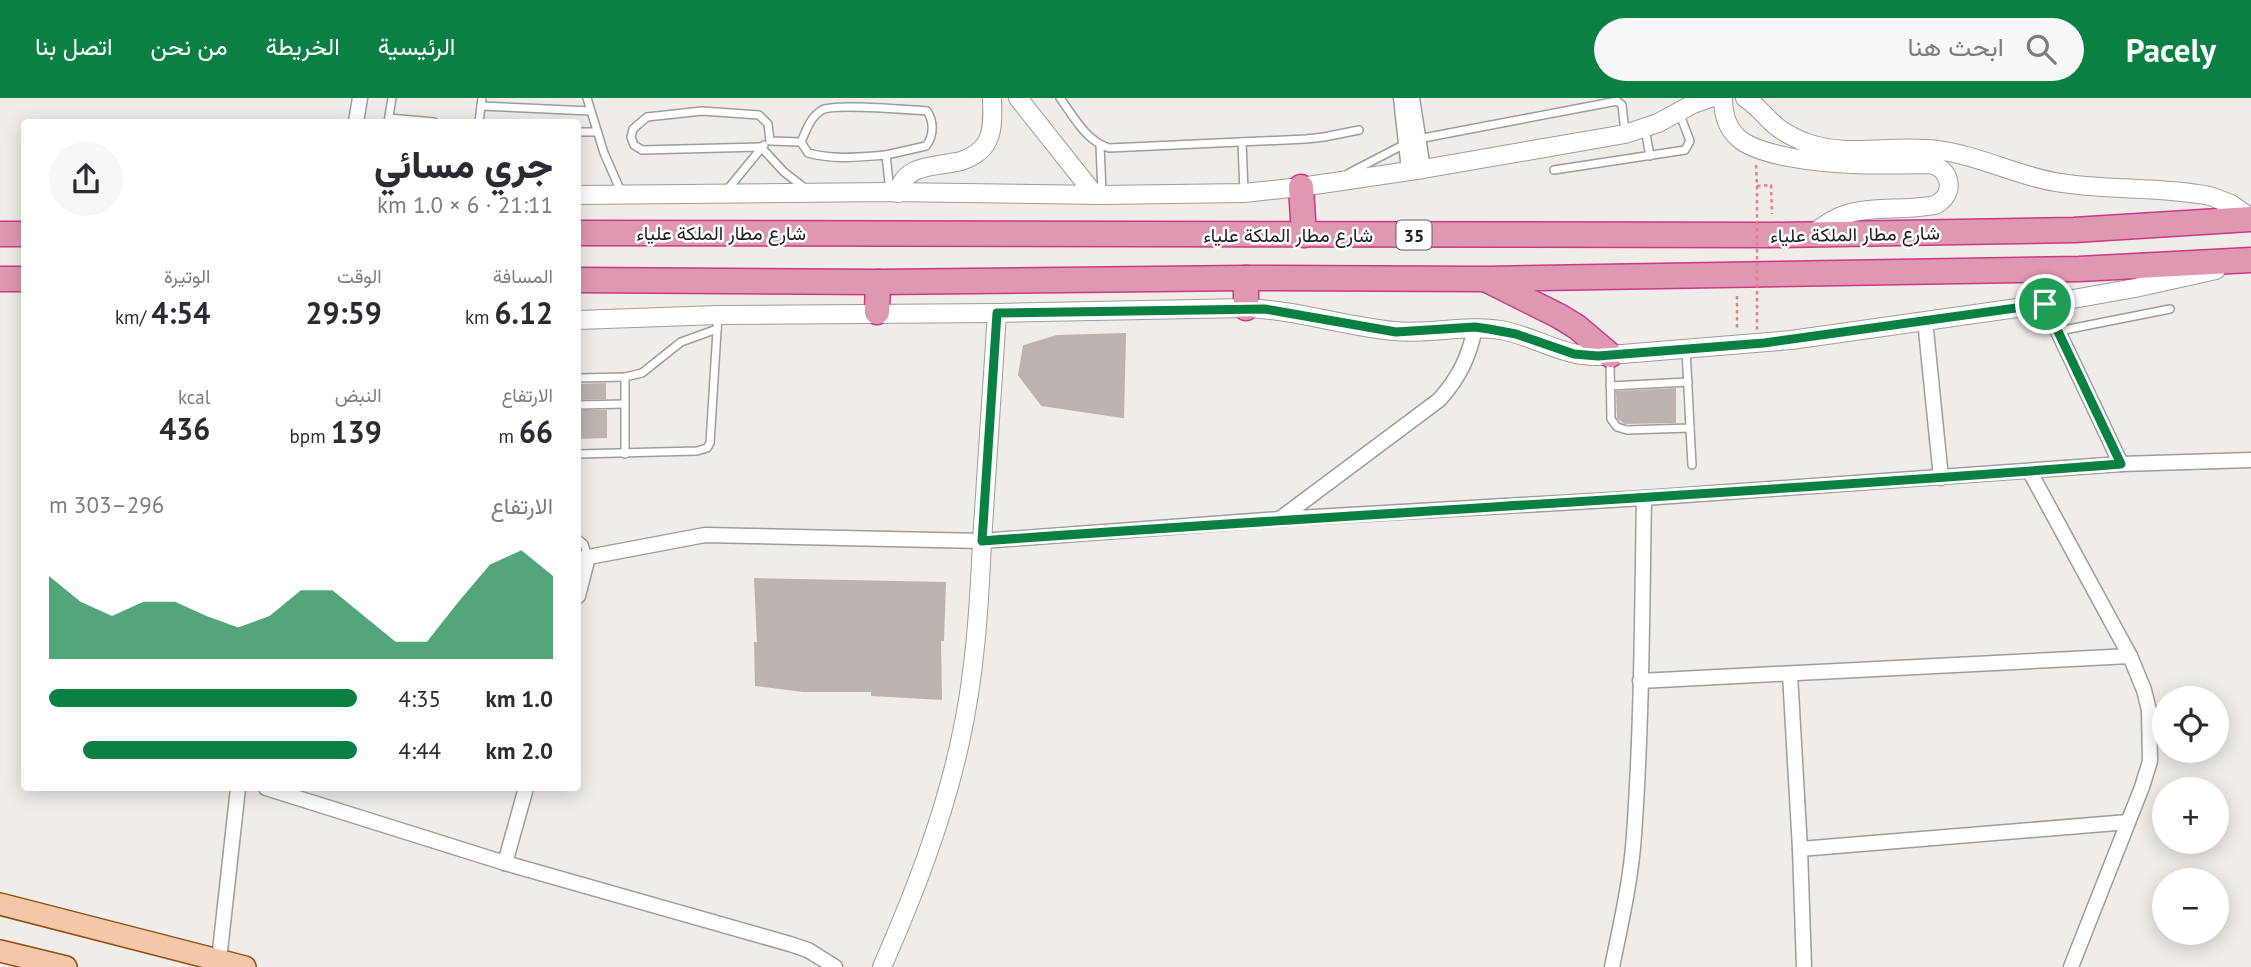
<!DOCTYPE html>
<html lang="ar">
<meta charset="utf-8">
<style>
:root{--surface:#fff;--page:#f7f7f7;--text:#2b2b33;--muted:#7c7c81;--accent:#0b8043}
body{margin:0;font-family:"PT Sans",Vazirmatn,sans-serif;background:var(--page);color:var(--text);direction:rtl;height:100vh;display:flex;flex-direction:column;font-size:26px;white-space:nowrap}
*{box-sizing:border-box;margin:0}
p{font-size:23px;color:var(--muted)}
.icon{flex:none;width:38px;height:38px;fill:none;stroke:currentColor;stroke-width:2;stroke-linecap:round;stroke-linejoin:round}
.map{position:relative;flex:1;overflow:hidden;direction:ltr}
.sheet{position:absolute;left:21px;top:21px;width:560px;height:672px;display:flex;flex-direction:column;background:var(--surface);border-radius:7px;box-shadow:0 4px 18px #0003;direction:rtl}
.sheet>*{flex:none}
.buttons{position:absolute;left:2152px;top:588px;display:grid;gap:14px}
.buttons a{display:grid;place-items:center;width:77px;height:77px;border-radius:50%;background:var(--surface);box-shadow:0 4px 18px #0003;font-size:35px}
.pin{position:absolute;display:grid;place-items:center;width:60px;height:60px;color:#fff;margin:-30px;border:4px solid #fff;border-radius:50%;box-shadow:0 2px 7px #0007}
.round{display:grid;place-items:center;flex:none;width:74px;height:74px;border-radius:37px;background:var(--page)}
.overview{display:flex;align-items:center;justify-content:space-between;height:119px;padding:0 28px}
h1{font-size:38px;font-weight:800;line-height:52px}
.figures{display:grid;grid-template-columns:repeat(3,1fr);gap:10px;height:119px;padding:7px 28px}
.figures div{display:grid;align-content:center}
.figures b{font-size:30px;font-weight:800}
.figures small{font-size:19px;font-weight:400}
.figures p{font-size:19px}
.chart{height:196px;padding:14px 28px}
.chart p{display:flex;justify-content:space-between}
.chart svg{width:100%;height:126px;margin-top:7px;fill:var(--accent);opacity:.7}
ul{padding:0 28px;list-style:none;font-size:23px}
li{display:grid;grid-template-columns:112px 84px 1fr;align-items:center;height:52px}
li i{height:18px;border-radius:9px;background:var(--accent)}
header{display:flex;align-items:center;gap:42px;box-sizing:border-box;height:98px;padding:0 35px;background:var(--accent);color:#fff}
header strong{font-size:33px}
nav{display:flex;gap:38px;margin-inline-start:auto;font-size:24px}
.search{width:490px;height:63px;background:var(--page);display:flex;align-items:center;gap:18px;box-sizing:border-box;padding:0 24px;border-radius:38px;color:var(--muted);font-size:26px}
.map>svg:first-child{display:block}
.building{fill:#bdb4b1;stroke:#c0b1ac;stroke-width:2}
.lines{fill:none;stroke-linecap:round;stroke-linejoin:round}
.service-casing{stroke:#9d9d9d;stroke-width:10}
.minor-casing{stroke:#9d9d9d;stroke-width:17}
.tertiary-casing{stroke:#9d9d9d;stroke-width:20}
.primary-casing{stroke:#8e4f0e;stroke-width:24}
.motorway-casing{stroke:#cb3883;stroke-width:27}
.path{stroke:#ed7c83;stroke-width:2.5;stroke-dasharray:3.5 3.5;stroke-linecap:butt}
.service{stroke:#fff;stroke-width:7}
.minor{stroke:#fff;stroke-width:14}
.tertiary{stroke:#fff;stroke-width:18}
.primary{stroke:#f4c7a9;stroke-width:21}
.motorway{stroke:#df98b1;stroke-width:24}
.path-bridge{stroke:#ed7c83;stroke-width:2.5;stroke-dasharray:3.5 3.5;stroke-linecap:butt}
.route-casing{stroke:#fff;stroke-width:14}
.route{stroke:#0b8043;stroke-width:9}
.labels{text-anchor:middle;dominant-baseline:central;stroke-width:5;stroke-linejoin:round;paint-order:stroke}
.shield{fill:#fff;stroke:#636363;stroke-width:2}
.shield-label{font-size:18px;font-weight:bold;fill:#202020}
.street-label{font-size:19px;fill:#202020;stroke:#fff}
</style>
<header>
<strong>Pacely</strong>
<div class="search"><svg class="icon" aria-label="search" viewBox="0 0 24 24"><circle cx="10" cy="10" r="6"/><path d="M15 15l6 6"/></svg>ابحث هنا</div>
<nav><a>الرئيسية</a><a>الخريطة</a><a>من نحن</a><a>اتصل بنا</a></nav>
</header>
<div class="map">
<svg width="2251" height="869" viewBox="0 0 2251 869">
<rect width="100%" height="100%" fill="#f0ece8"/>
<g class="building">
<polygon points="1125,236 1123,319 1042,307 1019,277 1024,248 1057,238"/>
<polygon points="605,286 605,300 578,301 578,287"/>
<polygon points="1675,291 1675,324 1625,325 1618,320 1617,294"/>
<polygon points="578,313 606,313 606,339 578,340"/>
<polygon points="755,481 945,485 943,542 940,542 941,601 872,597 872,593 803,593 756,587 755,545 758,545"/>
</g>
<g class="lines">
<defs>
<g id="service">
<polyline points="587,0 604,55 622,96"/>
<path d="M1060 0C1074 19 1086 43 1109 50L1306 41 1324 39 1359 32"/>
<polyline points="481,8 590,13"/>
<polyline points="389,20 434,24"/>
<polyline points="388,24 392,0"/>
<polyline points="479,24 482,0"/>
<polyline points="1645,31 1650,58"/>
<polyline points="578,34 596,34"/>
<polyline points="1418,41 1617,3 1622,7 1625,34"/>
<path d="M801 44 808 55C834 62 859 59 886 57L890 94"/>
<polyline points="1242,44 1244,94"/>
<polyline points="1100,47 1102,95"/>
<path d="M761 49 642 52 634 47 631 39 633 31 647 19 702 13 759 17 768 26 770 43 801 44C806 33 810 19 822 12 834 5 909 12 927 13 934 23 934 38 926 48L886 57"/>
<polyline points="761,49 784,74 806,91"/>
<polyline points="1554,72 1685,52 1690,43 1679,14"/>
<polyline points="1349,75 1407,45"/>
<polyline points="727,92 764,47"/>
<polyline points="2059,233 2170,211"/>
<polyline points="1610,261 1611,321 1617,329 1627,332 1690,330 1686,251"/>
<polyline points="578,280 625,279 642,275 681,244 717,231"/>
<polyline points="1610,288 1688,284"/>
<polyline points="578,307 625,306"/>
<polyline points="1690,330 1692,367"/>
<polyline points="578,356 697,353 707,350 710,345 718,217"/>
<polyline points="625,356 625,279"/>
<polyline points="578,441 584,446 588,459"/>
</g>
<g id="minor">
<polyline points="1401,0 1409,72"/>
<polyline points="1412,0 1423,71"/>
<polyline points="356,24 360,0"/>
<polyline points="2045,206 2121,366"/>
<polyline points="1925,222 1941,380"/>
<polyline points="2030,374 2130,558 2144,592 2149,612 2150,663 2142,689 2071,869"/>
<path d="M1281 420 1439 302C1459 280 1469 259 1475 230"/>
<polyline points="578,461 705,437 982,443 1280,421 1644,400 2121,366 2251,362"/>
<polyline points="578,498 588,459"/>
<polyline points="1790,576 1800,751 1804,869"/>
<polyline points="1640,583 2130,558"/>
<polyline points="266,690 505,765 790,846 808,852 835,869"/>
<polyline points="1800,751 2128,724"/>
<polyline points="505,765 526,690"/>
<polyline points="219,862 238,690"/>
<path d="M1612 869C1621 825 1631 782 1634 737 1642 625 1642 512 1644 400"/>
</g>
<g id="tertiary">
<polyline points="1018,0 1095,97"/>
<path d="M1723 0C1723 17 1728 33 1742 43 1755 52 1773 56 1788 59 1835 68 1881 67 1929 66 1952 70 1956 97 1935 107 1887 116 1853 100 1812 137"/>
<path d="M1745 0C1757 7 1765 19 1776 28 1784 35 1795 40 1804 44 1847 60 1893 46 1937 52 1978 57 2015 77 2055 84 2106 93 2159 88 2210 98L2231 106 2251 120"/>
<path d="M898 95C904 65 937 69 961 63 994 52 993 30 992 0"/>
<polyline points="578,97 890,94 1102,97 1244,95 1301,89 1423,71 1625,36 1658,25 1693,6 1710,0"/>
<path d="M578 222 718 217 997 215 1246 210C1296 212 1344 228 1394 233 1430 237 1465 226 1501 232 1534 238 1564 259 1598 258L1791 242 2045 206 2135 190 2216 172"/>
<path d="M882 869C914 796 943 722 960 644 975 577 979 511 982 443 987 367 992 291 997 215"/>
</g>
<g id="primary">
<polyline points="0,806 245,869"/>
<polyline points="0,853 66,869"/>
</g>
<g id="motorway">
<polyline points="1301,89 1304,137"/>
<polyline points="578,135 1772,137 2074,132 2251,121"/>
<polyline points="0,136 24,136"/>
<polyline points="1246,180 1246,210"/>
<polyline points="0,181 24,181"/>
<polyline points="578,182 878,184 1246,180 1485,181 2079,171 2251,162"/>
<polyline points="1489,183 1559,218 1577,229 1610,257"/>
<polyline points="877,214 878,184"/>
</g>
</defs>
<use href="#service" class="service-casing"/>
<use href="#minor" class="minor-casing"/>
<use href="#tertiary" class="tertiary-casing"/>
<use href="#primary" class="primary-casing"/>
<use href="#motorway" class="motorway-casing"/>
<g class="path">
<polyline points="1756,67 1757,88 1771,87 1772,116"/>
<polyline points="1737,198 1737,230"/>
</g>
<use href="#service" class="service"/>
<use href="#minor" class="minor"/>
<use href="#tertiary" class="tertiary"/>
<use href="#primary" class="primary"/>
<use href="#motorway" class="motorway"/>
<polyline class="path-bridge" points="1757,88 1757,234"/>
</g>
<g class="lines">
<defs>
<path id="route" d="M2045 206 2121 366C1742 396 1362 415 982 443L997 215 1265 211 1396 234 1475 229 1489 231 1516 236 1574 256 1598 258 1764 245Z"/>
</defs>
<use href="#route" class="route-casing"/>
<use href="#route" class="route"/>
</g>
<g class="labels">
<rect class="shield" x="1396.5" y="122.5" width="35" height="29" rx="5"/>
<g class="shield-label">
<text x="1414" y="137">35</text>
</g>
<g class="street-label">
<text x="721" y="135">شارع مطار الملكة علياء</text>
<text transform="translate(1855 136) rotate(-1)">شارع مطار الملكة علياء</text>
<text x="1288" y="137">شارع مطار الملكة علياء</text>
</g>
</g>
</svg>
<div class="buttons">
<a><svg class="icon" aria-label="locate" viewBox="0 0 24 24"><circle cx="12" cy="12" r="6"/><path d="M12 2v4M12 18v4M2 12h4M18 12h4"/></svg></a>
<a>+</a>
<a>−</a>
</div>
<div class="pin" style="left:2045px;top:206px;background:#1e9e55"><svg class="icon" aria-label="arrive" viewBox="0 0 24 24"><path d="M6 21V4h12l-3 4 3 4H6"/></svg></div>
<section class="sheet">
<div class="overview"><div><h1>جري مسائي</h1><p>21:11 · 6 × 1.0 km</p></div><a class="round"><svg class="icon" aria-label="share" viewBox="0 0 24 24"><path d="M12 15V3M7 8l5-5 5 5M5 13v7h14v-7"/></svg></a></div>
<div class="figures">
<div><p>المسافة</p><b>6.12<small> km</small></b></div>
<div><p>الوقت</p><b>29:59</b></div>
<div><p>الوتيرة</p><b>4:54<small> /km</small></b></div>
</div>
<div class="figures">
<div><p>الارتفاع</p><b>66<small> m</small></b></div>
<div><p>النبض</p><b>139<small> bpm</small></b></div>
<div><p>kcal</p><b>436</b></div>
</div>
<div class="chart"><p><span>الارتفاع</span>296–303 m</p>
<svg viewBox="0 0 160 44" preserveAspectRatio="none"><path d="M0 44V15L10 24L20 29L30 24L40 24L50 29L60 33L70 29L80 20L90 20L100 29L110 38L120 38L130 24L140 11L150 6L160 15V44z"/></svg>
</div>
<ul>
<li><b>1.0 km</b>4:35<i style="width:100%"></i></li>
<li><b>2.0 km</b>4:44<i style="width:89%"></i></li>
</ul>
</section>
</div>
